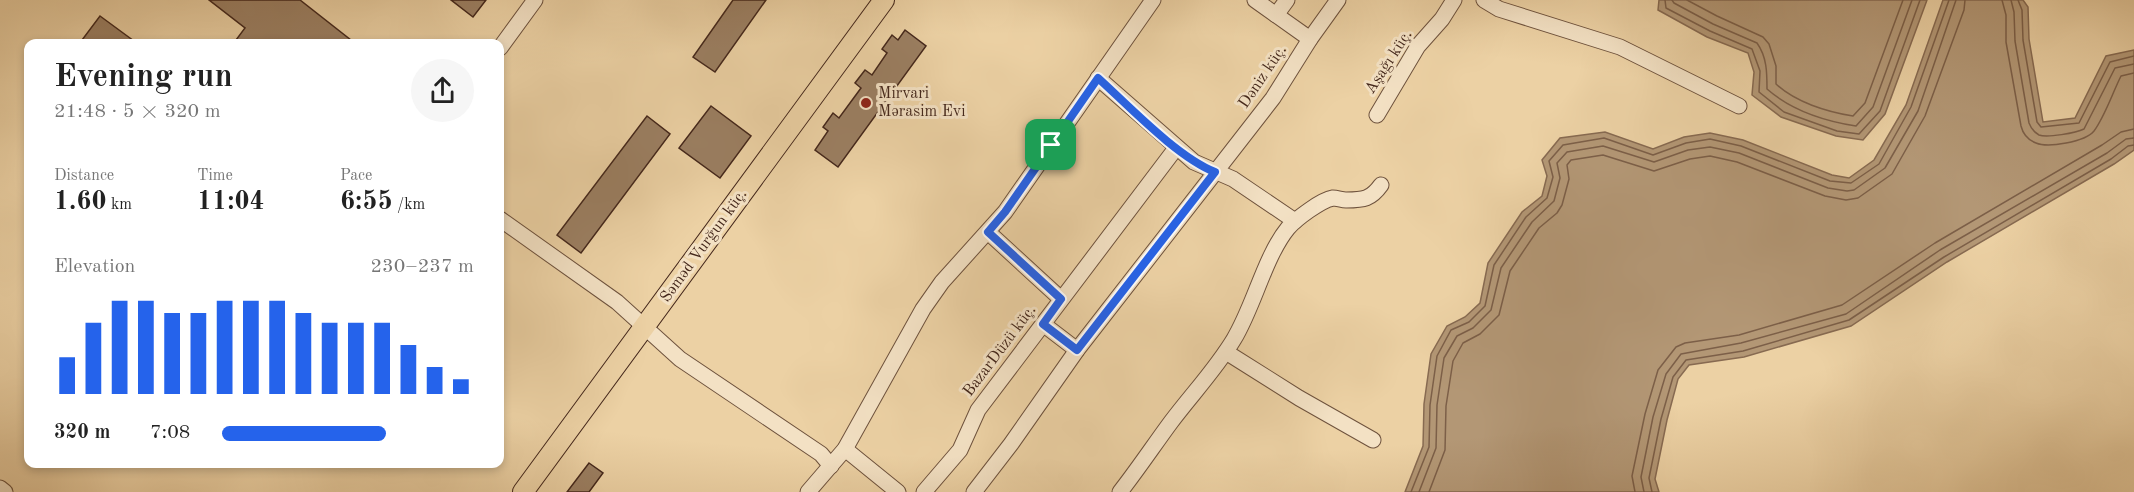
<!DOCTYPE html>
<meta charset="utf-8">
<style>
:root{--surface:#fff;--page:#f6f6f6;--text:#222;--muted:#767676;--accent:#2563eb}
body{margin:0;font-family:"Old Standard TT",serif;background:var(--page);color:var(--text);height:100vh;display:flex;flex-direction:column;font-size:22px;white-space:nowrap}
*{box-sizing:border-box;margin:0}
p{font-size:20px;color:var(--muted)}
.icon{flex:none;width:33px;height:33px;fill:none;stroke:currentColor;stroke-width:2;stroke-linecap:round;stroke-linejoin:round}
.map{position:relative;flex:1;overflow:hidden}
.details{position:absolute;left:24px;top:39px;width:480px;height:429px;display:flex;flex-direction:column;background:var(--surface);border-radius:12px;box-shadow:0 3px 9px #0003}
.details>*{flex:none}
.pin{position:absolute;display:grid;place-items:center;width:51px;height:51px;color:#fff;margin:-26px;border-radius:12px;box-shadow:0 3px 9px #0006}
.round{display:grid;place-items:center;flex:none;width:63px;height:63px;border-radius:32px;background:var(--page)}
.summary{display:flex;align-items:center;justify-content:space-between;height:102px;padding:0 30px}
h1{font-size:33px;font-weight:600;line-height:45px}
.figures{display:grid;grid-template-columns:repeat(3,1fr);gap:9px;height:102px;padding:6px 30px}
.figures div{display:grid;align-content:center}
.figures b{font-size:26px;font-weight:600}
.figures small{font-size:16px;font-weight:400}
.figures p{font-size:16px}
.chart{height:168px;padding:12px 30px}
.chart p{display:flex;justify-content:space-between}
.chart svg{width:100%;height:108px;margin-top:6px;stroke:var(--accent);stroke-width:6}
ul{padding:0 30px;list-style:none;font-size:20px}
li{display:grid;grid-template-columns:96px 72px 1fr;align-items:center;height:45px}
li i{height:15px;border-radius:8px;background:var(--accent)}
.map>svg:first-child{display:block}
.water{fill:#b39775;stroke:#876a51;stroke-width:1.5}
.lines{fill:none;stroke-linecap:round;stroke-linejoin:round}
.shore{stroke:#7c5f48;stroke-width:1.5}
.building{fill:#9b7f62;stroke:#44271b;stroke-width:1.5}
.minor-casing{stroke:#6e523d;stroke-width:17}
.major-casing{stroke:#44271b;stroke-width:22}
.minor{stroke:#f3e1c4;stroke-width:15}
.major{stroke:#ecd1a4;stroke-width:20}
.route-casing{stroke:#fff;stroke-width:12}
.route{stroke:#2563eb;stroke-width:8}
.poi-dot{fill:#8f2418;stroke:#f3e1c4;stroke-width:2}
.labels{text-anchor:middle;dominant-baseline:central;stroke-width:6;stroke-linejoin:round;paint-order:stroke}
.street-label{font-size:16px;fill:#44271b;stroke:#f3e1c4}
.poi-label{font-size:16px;fill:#44271b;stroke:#f3e1c4;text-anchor:start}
</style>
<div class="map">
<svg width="2134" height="492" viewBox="0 0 2134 492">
<rect width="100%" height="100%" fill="#ecd1a4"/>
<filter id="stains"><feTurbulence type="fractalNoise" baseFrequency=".00333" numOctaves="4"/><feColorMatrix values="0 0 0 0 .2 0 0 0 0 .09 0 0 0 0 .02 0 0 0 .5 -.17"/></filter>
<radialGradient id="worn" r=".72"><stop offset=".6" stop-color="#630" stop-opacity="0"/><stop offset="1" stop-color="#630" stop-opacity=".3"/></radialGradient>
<g class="water">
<polygon points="1659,0 1927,0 1885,114 1863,140 1836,136 1781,117 1752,95 1754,72 1748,53 1707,37 1658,10"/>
<polygon points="1943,0 2023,0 2028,7 2029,39 2043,122 2075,118 2106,56 2134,50 2134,150 2114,164 1947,262 1851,326 1744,357 1689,365 1678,379 1667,420 1655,479 1659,492 1405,492 1423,446 1424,404 1431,354 1447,326 1465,317 1480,303 1488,263 1522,212 1542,196 1547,176 1542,160 1560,138 1605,132 1653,149 1684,137 1710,133 1743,140 1832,175 1849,178 1874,160 1906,105"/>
</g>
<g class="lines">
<g class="shore">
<polyline points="1665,0 1666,8 1710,31 1752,49 1760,71 1759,92 1784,112 1837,131 1859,134 1880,111 1920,0"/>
<path d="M1672 0 1674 3 1713 24 1757 43C1767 57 1767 73 1767 89 1791 110 1824 121 1856 126L1873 107 1912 0"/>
<path d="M1687 0 1717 16 1763 37 1769 44 1776 66V84C1795 102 1827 112 1853 116L1865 103 1903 0"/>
<path d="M2002 0 2006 15V42L2021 126C2023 134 2028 140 2036 143 2048 148 2085 142 2094 131 2105 116 2112 94 2121 76L2134 73"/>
<path d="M2011 0 2014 12 2015 41 2029 123C2031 128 2033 132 2039 135 2047 138 2076 133 2084 129L2115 68 2134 64"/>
<polyline points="2018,0 2022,10 2023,40 2037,122 2041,127 2079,123 2110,62 2134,56"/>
<polyline points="1411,492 1429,447 1430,405 1437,356 1451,330 1469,322 1485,306 1494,265 1526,217 1547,198 1553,177 1549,161 1563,145 1604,138 1653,155 1686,143 1710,139 1741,146 1830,181 1851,183 1879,164 1911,107 1949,0"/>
<polyline points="1419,492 1436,448 1437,405 1444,358 1457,336 1473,328 1491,310 1501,268 1532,222 1554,201 1560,178 1557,163 1567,152 1603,146 1654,162 1688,150 1710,147 1739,153 1828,188 1847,191 1854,190 1885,168 1918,111 1956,0"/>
<polyline points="1429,492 1445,450 1446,406 1453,361 1463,343 1480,334 1499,315 1510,271 1539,228 1557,213 1562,205 1569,179 1567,165 1571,160 1603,155 1654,171 1690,159 1710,156 1737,162 1825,196 1846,200 1858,198 1892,174 1925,116 1964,10 1965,0"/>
<polyline points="1635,492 1632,476 1645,414 1658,370 1676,347 1685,343 1739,335 1842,305 1935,243 2102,145 2121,132 2134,129"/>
<polyline points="1644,492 1641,477 1653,417 1666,374 1681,354 1741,343 1846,314 1940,250 2107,153 2126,139 2134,138"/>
<polyline points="1652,492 1649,478 1661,419 1673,377 1686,360 1743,351 1849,320 1944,257 2111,159 2128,146 2134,145"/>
</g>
</g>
<g class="building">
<polygon points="209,0 300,0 356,44 233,44 245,28"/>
<polygon points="451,0 486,0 473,17"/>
<polygon points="733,0 766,0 715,72 693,57"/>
<polygon points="100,16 138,44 79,44"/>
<polygon points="905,30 926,46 838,167 815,150 828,131 823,127 833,113 839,118 861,88 855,83 865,70 872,75 887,53 882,49 892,35 898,40"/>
<polygon points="711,106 751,136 720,178 679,148"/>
<polygon points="647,116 670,134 581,253 557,235"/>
<polygon points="589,463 603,473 589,492 567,492"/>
</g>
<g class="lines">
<defs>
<g id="minor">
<polyline points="1255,0 1310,39"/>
<polyline points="1484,0 1499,9 1620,47 1739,106"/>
<polyline points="1276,15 1287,0"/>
<polyline points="500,48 535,0"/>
<polyline points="1098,78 1194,162 1233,179 1295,221"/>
<polyline points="1377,115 1418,46 1442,19 1454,0"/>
<polyline points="500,219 617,302 680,359 821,454 831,466"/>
<polyline points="988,232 1061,299"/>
<polyline points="1043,324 1077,350"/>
<polyline points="1226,352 1299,398 1373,440"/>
<polyline points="845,449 898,492"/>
<polyline points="0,488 5,492"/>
<polyline points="808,492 845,449 923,309 942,282 1005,212 1153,0"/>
<polyline points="924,492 960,450 978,410 1176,148"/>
<polyline points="974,492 1011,444 1077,350 1273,98 1310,39 1338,0"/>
<path d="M1120 492C1138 469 1154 445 1171 422 1192 394 1216 369 1234 339 1254 306 1265 256 1288 228 1296 219 1321 200 1333 198 1337 198 1342 200 1346 200 1364 200 1371 199 1381 185"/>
</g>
<polyline id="major" points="523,492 884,0"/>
</defs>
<use href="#minor" class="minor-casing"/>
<use href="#major" class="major-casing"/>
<use href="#minor" class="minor"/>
<use href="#major" class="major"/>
</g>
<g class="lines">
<defs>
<path id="route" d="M1098 78C1129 106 1177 157 1215 172L1077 350 1043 324 1061 299 988 232 1005 212Z"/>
</defs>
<use href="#route" class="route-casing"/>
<use href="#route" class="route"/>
</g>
<circle class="poi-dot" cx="866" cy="103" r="6"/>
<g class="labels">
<g class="street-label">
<text transform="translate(1389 62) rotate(-57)">Aşağı küç.</text>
<text transform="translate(1263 77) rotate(-56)">Dəniz küç.</text>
<text transform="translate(704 246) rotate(-54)">Səməd Vurğun küç.</text>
<text transform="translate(1000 351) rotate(-53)">BazarDüzü küç.</text>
</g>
<g class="poi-label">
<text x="878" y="94">Mirvari<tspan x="878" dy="18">Mərasim Evi</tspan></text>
</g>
</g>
<rect width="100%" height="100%" filter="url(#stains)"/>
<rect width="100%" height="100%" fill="url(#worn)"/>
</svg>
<div class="pin" style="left:1051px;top:145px;background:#1e9e55"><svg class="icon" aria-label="arrive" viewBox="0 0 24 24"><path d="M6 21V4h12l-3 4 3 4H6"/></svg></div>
<section class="details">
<div class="summary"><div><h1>Evening run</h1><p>21:48 · 5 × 320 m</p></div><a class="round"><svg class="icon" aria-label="share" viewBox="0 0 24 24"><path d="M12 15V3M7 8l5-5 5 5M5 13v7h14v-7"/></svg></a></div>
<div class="figures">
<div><p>Distance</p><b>1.60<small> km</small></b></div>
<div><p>Time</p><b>11:04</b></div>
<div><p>Pace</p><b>6:55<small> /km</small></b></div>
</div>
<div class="chart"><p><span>Elevation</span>230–237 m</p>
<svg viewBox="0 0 160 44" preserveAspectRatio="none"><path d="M5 44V29M15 44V15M25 44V6M35 44V6M45 44V11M55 44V11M65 44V6M75 44V6M85 44V6M95 44V11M105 44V15M115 44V15M125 44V15M135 44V24M145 44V33M155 44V38"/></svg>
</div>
<ul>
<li><b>320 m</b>7:08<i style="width:65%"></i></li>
</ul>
</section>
</div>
